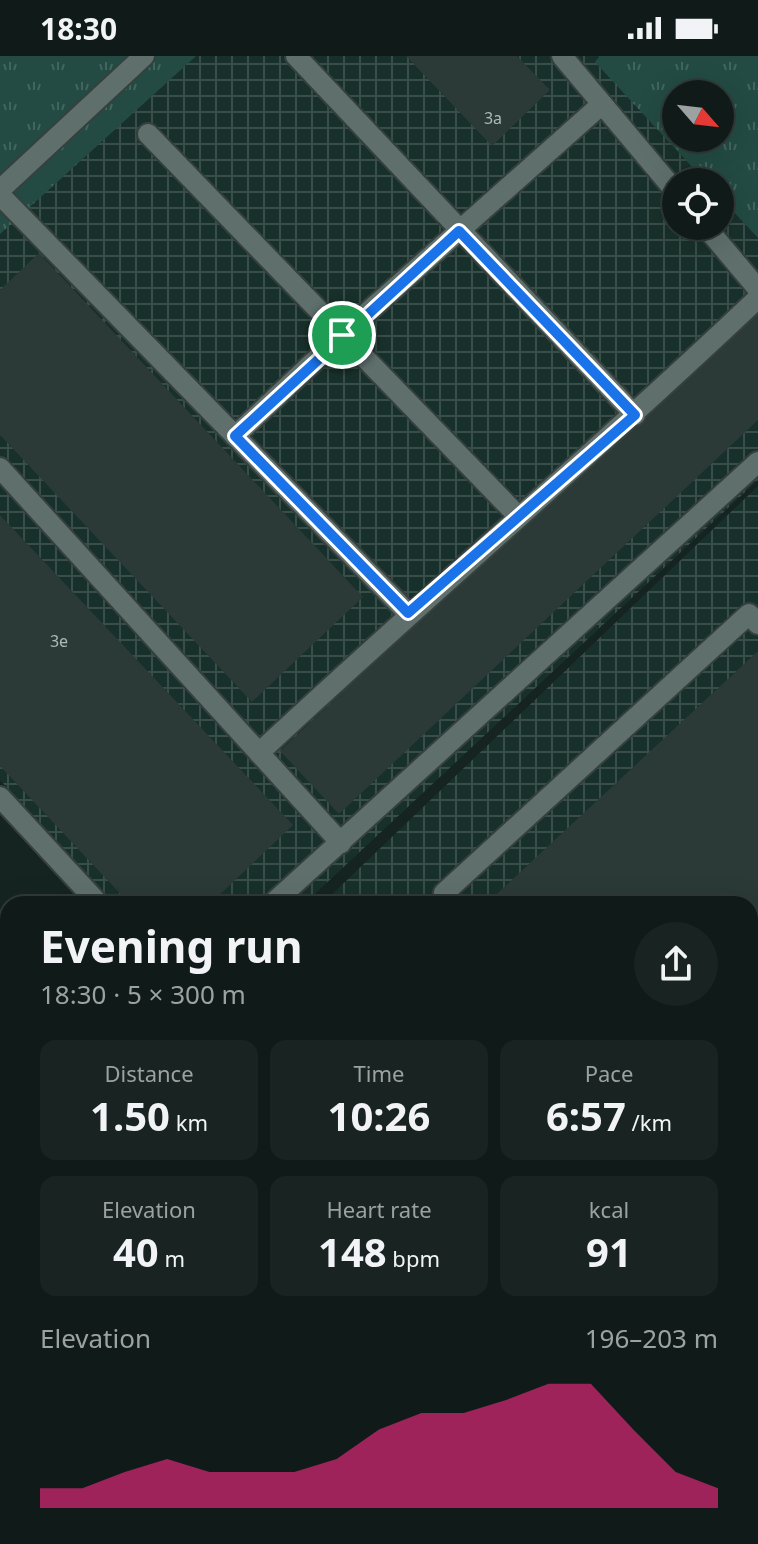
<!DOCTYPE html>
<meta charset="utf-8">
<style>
:root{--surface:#101b19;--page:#192422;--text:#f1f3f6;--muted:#9ca1a2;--line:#303938;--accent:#db2777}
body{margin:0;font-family:"Noto Sans",sans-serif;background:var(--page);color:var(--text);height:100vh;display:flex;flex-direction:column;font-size:30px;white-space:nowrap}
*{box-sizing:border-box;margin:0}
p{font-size:26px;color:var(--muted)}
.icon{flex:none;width:44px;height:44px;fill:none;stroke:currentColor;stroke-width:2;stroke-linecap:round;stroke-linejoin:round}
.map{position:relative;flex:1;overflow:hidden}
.drawer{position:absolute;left:0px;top:840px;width:758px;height:648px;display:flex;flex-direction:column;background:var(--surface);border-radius:24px 24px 0 0;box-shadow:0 8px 32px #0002,0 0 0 2px var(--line)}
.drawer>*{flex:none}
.needle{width:52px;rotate:118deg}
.controls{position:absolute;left:662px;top:24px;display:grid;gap:16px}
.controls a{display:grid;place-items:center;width:72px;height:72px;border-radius:50%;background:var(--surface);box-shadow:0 8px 32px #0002,0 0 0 2px var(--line);font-size:40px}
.pin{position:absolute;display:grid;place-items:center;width:68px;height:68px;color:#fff;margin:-34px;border:4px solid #fff;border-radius:50%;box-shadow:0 2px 8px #0007}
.round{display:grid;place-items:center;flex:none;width:84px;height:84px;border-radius:42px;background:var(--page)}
.head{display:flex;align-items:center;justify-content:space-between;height:136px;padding:0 40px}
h1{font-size:44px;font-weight:700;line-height:60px}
.metrics{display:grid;grid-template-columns:repeat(3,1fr);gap:12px;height:136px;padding:8px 40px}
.metrics div{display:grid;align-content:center;border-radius:16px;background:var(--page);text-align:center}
.metrics b{font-size:40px;font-weight:700}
.metrics small{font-size:22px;font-weight:400}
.metrics p{font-size:22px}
.chart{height:224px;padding:16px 40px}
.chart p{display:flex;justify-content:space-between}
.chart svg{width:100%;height:144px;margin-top:8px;fill:var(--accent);opacity:.7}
.status{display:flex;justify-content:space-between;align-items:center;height:56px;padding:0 40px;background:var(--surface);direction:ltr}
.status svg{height:22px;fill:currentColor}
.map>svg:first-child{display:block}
.industrial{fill:url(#industrial-grid);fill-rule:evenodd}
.grass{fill:url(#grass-tufts);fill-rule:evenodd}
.building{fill:#2b3a37}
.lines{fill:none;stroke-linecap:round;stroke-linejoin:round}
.minor-casing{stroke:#36403e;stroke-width:24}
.path{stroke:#7d8986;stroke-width:4;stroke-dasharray:8 4;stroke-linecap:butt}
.minor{stroke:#5f706c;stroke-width:20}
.route-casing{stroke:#fff;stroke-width:16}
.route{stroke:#1a73e8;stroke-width:10}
.labels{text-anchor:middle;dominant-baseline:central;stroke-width:6;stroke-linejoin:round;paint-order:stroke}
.number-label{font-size:16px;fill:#aeb9b6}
</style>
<div class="status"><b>18:30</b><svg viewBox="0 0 49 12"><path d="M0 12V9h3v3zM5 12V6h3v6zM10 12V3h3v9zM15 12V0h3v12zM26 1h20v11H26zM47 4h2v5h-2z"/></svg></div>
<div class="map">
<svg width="758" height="1488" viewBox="0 0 758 1488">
<defs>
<pattern id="industrial-grid" width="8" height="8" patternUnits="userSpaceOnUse" patternTransform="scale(2)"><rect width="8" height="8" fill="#18302b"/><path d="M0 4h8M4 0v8" fill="none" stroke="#394e49"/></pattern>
<pattern id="grass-tufts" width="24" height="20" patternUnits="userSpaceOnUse" patternTransform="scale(2)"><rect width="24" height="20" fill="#234b43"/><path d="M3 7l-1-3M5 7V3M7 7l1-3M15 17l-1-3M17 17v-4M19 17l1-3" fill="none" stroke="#42655e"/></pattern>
</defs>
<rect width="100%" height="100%" fill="#152421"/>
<g class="industrial">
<path d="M0 0H758V424L304 848H114L0 724ZM676 38H720V82H676ZM676 126H720V170H676Z"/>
<polygon points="758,430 758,1488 670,1488 652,1480 750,1480 750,848 322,848"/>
<polygon points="8,1150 8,1195 0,1191 0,1158"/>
<polygon points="0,1399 8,1403 8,1480 151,1480 166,1488 0,1488"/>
</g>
<g class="grass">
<polygon points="0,0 196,0 0,178"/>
<path d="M600 0H758V182L720 141V126H706L595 6ZM720 38V82H676V38Z"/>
<polygon points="0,1191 8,1195 8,1309 0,1305"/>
<polygon points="394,1480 652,1480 670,1488 412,1488"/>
</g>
<g class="building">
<polygon points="406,0 517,0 550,34 492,90"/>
<polygon points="39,197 363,541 252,646 0,379 0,234"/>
<polygon points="752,251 758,258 758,364 339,758 280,695"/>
<polygon points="0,459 293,769 210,848 130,848 0,710"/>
<polygon points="758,595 758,1142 750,1134 750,848 486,848"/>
<polygon points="0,931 8,939 8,952 0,966"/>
<polygon points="0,1435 8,1439 8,1480 91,1480 107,1488 0,1488"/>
</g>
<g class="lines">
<defs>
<g id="minor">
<polyline points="296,0 635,359"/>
<polyline points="562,0 676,136"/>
<polyline points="148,78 518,460"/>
<polyline points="0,134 144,0"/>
<polyline points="0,139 408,557"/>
<polyline points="705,170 758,233"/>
<polyline points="235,380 342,279 602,48"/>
<polyline points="0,412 341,787"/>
<path d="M259 697C424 543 595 397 758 242"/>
<polyline points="0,741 99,848"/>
<polyline points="272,848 758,406"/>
<polyline points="454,848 444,837 749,558 758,568"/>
<polyline points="750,1173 758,1182"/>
<polyline points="750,1235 758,1227"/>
<polyline points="0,1330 8,1334"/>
<polyline points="129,1480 144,1488"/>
<polyline points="293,1480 310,1488"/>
<polyline points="194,1488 198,1480"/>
<polyline points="474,1488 483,1480"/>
</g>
</defs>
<use href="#minor" class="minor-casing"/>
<g class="path">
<polyline points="0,1357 8,1361"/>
<polyline points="237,1480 252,1488"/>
</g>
<use href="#minor" class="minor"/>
</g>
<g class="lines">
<defs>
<polygon id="route" points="459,175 635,359 408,557 235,380"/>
</defs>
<use href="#route" class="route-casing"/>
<use href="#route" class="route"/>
</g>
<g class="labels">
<g class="number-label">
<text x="493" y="62">3a</text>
<text x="59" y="585">3e</text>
</g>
</g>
</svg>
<div class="controls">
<a><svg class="needle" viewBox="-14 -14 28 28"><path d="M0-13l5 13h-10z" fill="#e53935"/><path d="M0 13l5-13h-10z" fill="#9ca1a2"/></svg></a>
<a><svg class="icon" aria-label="locate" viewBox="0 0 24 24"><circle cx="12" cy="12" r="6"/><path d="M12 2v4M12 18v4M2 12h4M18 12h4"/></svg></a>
</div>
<div class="pin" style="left:342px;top:279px;background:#1e9e55"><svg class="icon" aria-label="arrive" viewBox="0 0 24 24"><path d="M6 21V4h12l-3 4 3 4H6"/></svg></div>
<section class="drawer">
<div class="head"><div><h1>Evening run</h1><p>18:30 · 5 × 300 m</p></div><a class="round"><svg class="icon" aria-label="share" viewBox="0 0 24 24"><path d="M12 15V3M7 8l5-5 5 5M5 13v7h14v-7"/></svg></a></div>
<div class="metrics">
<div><p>Distance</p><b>1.50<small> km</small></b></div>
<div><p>Time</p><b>10:26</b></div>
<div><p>Pace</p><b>6:57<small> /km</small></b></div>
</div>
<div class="metrics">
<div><p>Elevation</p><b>40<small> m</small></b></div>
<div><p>Heart rate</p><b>148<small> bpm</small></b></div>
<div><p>kcal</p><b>91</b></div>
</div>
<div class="chart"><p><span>Elevation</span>196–203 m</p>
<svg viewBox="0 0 160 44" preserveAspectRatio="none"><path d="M0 44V38L10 38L20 33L30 29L40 33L50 33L60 33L70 29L80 20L90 15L100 15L110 11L120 6L130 6L140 20L150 33L160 38V44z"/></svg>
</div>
</section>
</div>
